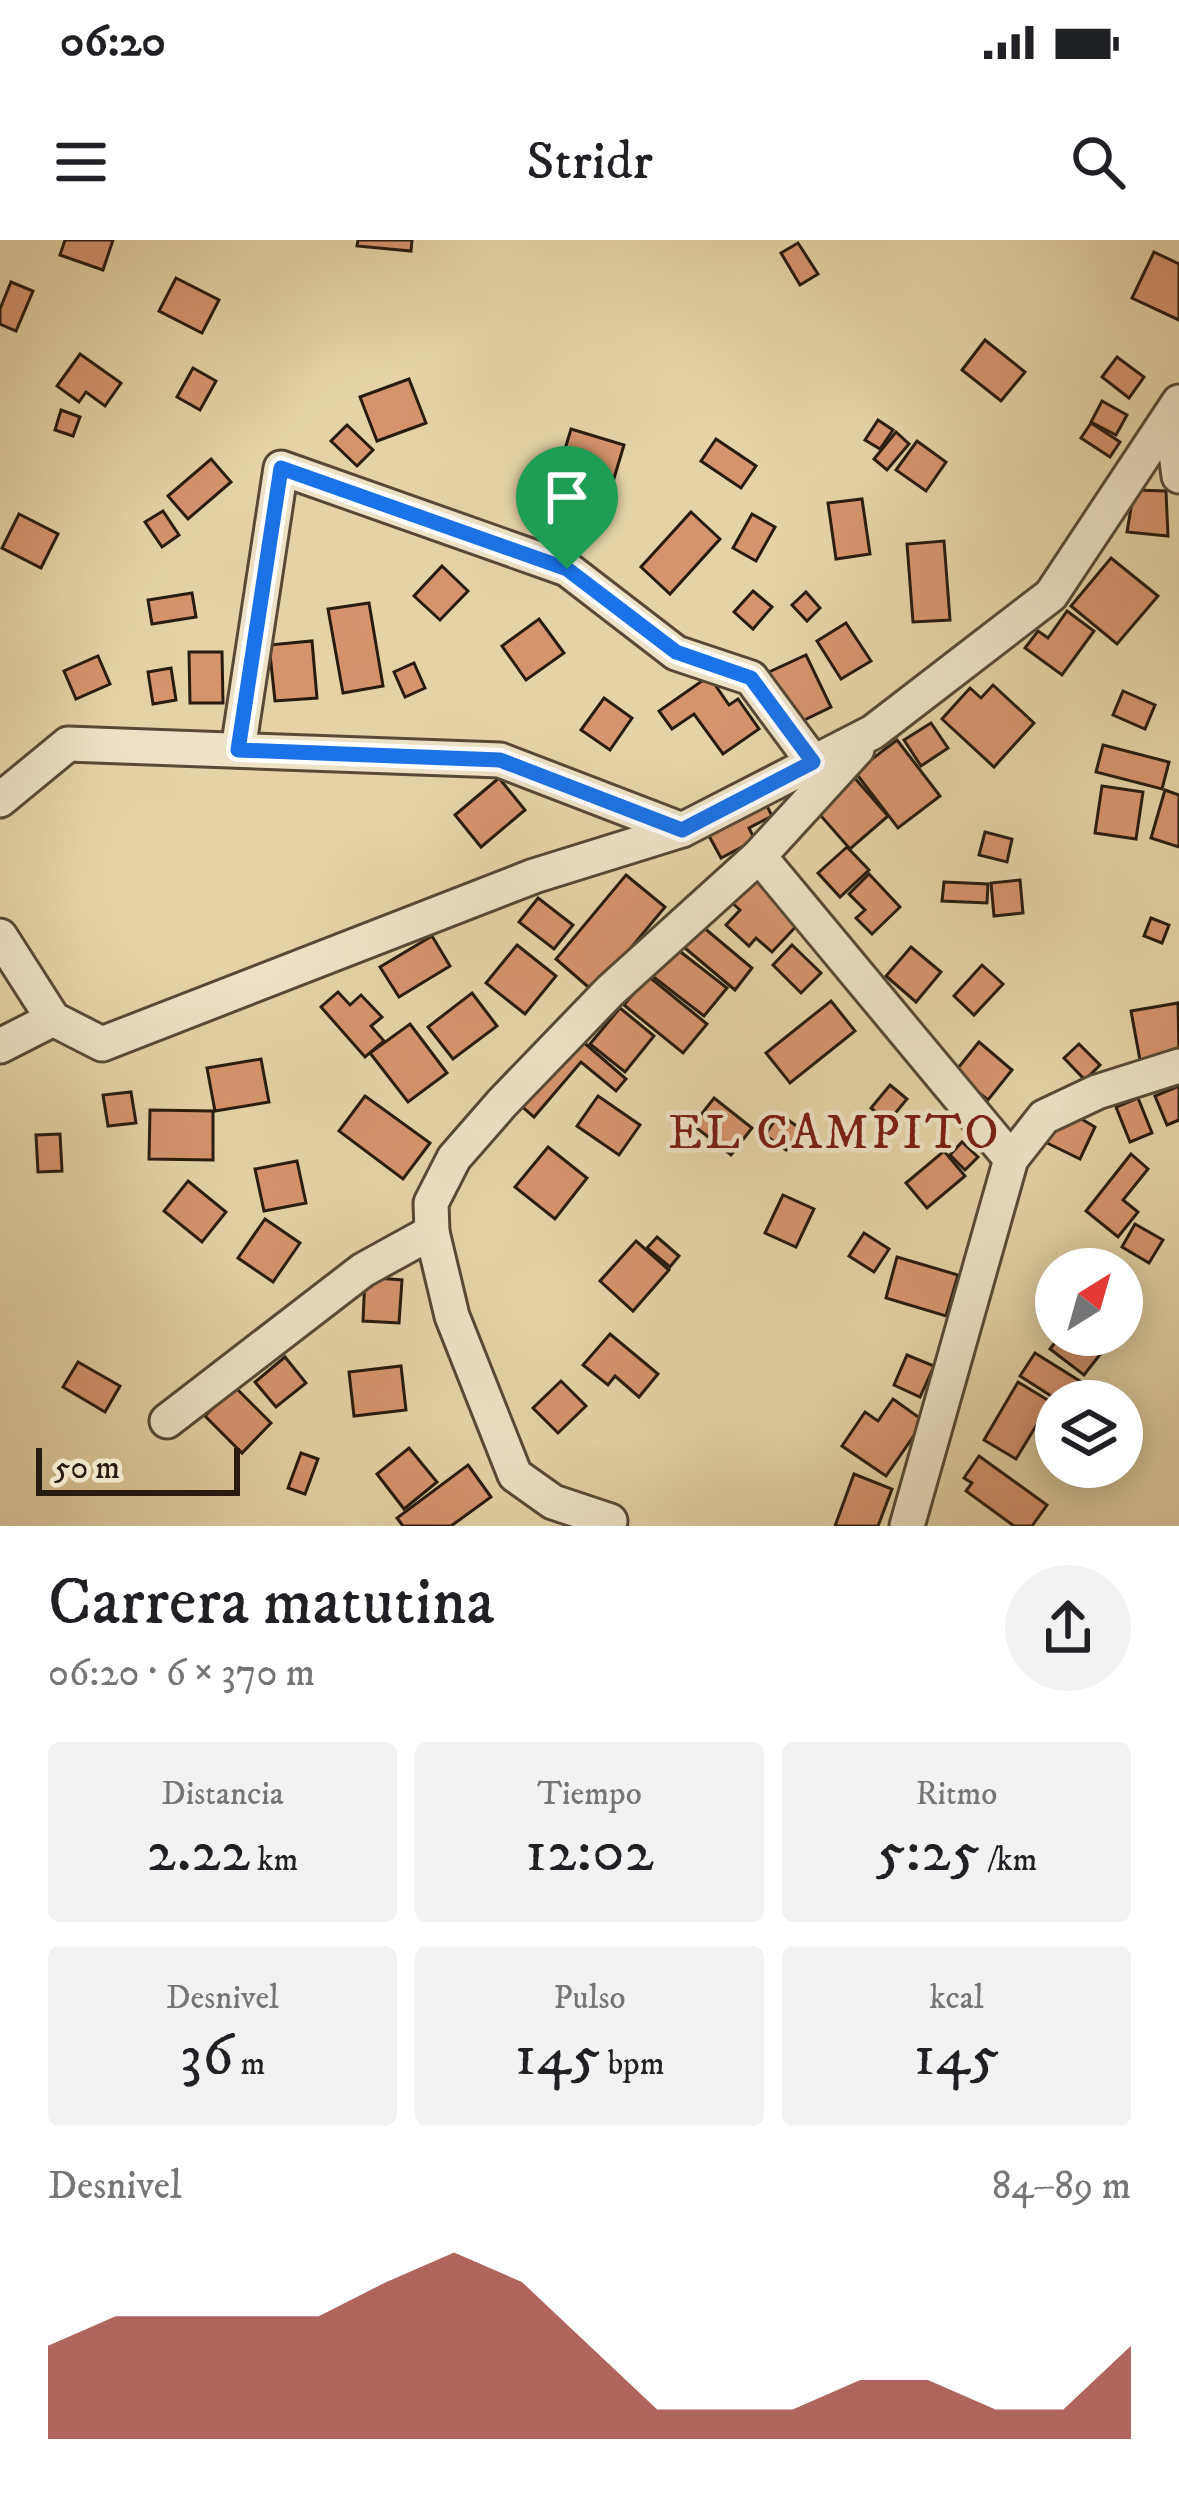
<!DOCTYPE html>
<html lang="es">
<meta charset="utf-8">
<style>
:root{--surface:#fff;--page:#f2f2f2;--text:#202124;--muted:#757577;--accent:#8f2418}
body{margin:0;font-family:"IM FELL DW Pica",serif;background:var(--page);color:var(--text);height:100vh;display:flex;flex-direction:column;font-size:45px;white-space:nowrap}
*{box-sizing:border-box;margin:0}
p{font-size:39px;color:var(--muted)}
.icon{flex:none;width:66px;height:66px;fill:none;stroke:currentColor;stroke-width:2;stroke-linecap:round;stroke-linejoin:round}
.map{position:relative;height:1286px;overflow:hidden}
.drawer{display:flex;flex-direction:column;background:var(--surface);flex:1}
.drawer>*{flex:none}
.needle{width:78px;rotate:37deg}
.tools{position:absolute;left:1035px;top:1008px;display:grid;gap:24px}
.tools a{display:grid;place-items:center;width:108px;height:108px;border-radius:50%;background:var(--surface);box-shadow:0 6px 30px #0003;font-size:60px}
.scale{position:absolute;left:36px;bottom:30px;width:204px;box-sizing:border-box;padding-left:12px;border:6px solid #281b10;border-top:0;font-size:33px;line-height:42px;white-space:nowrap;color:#281b10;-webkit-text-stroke:9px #eee2c6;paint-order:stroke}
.pin{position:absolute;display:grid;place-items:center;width:102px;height:102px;color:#fff;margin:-123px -51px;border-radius:50% 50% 50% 0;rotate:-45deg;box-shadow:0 0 12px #0007}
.pin .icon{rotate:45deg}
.round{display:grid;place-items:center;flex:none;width:126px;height:126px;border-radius:63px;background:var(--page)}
.head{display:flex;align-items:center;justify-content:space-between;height:204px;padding:0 48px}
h1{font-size:66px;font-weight:600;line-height:90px}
.stats{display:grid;grid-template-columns:repeat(3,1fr);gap:18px;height:204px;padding:12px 48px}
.stats div{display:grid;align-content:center;border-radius:12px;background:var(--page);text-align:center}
.stats b{font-size:60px;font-weight:600}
.stats small{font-size:33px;font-weight:400}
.stats p{font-size:33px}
.chart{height:336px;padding:24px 48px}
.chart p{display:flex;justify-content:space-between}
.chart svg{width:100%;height:216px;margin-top:12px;fill:var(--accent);opacity:.7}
.status{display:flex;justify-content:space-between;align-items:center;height:84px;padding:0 60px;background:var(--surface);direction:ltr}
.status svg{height:33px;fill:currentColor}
header{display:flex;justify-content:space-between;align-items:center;height:156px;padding:0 48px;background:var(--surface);font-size:54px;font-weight:600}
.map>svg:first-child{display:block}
.building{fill:#d6946d;stroke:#281b10;stroke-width:3}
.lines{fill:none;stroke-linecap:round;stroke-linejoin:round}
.minor-casing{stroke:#574936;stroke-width:39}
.minor{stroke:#eee2c6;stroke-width:33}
.route-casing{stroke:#fff;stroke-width:24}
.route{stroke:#1a73e8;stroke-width:15}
.labels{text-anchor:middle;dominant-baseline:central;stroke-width:9;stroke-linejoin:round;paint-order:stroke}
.neighbourhood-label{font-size:48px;letter-spacing:3px;fill:#7a1f14;stroke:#eee2c6}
</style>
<div class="status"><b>06:20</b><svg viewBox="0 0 49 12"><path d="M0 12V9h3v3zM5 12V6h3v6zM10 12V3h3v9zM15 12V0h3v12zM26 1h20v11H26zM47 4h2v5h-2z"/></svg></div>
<header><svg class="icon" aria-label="menu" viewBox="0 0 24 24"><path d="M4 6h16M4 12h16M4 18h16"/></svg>Stridr<svg class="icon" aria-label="search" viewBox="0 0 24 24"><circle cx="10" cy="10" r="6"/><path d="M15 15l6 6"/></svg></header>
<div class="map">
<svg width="1179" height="1286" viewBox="0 0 1179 1286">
<rect width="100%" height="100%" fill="#e5d3a7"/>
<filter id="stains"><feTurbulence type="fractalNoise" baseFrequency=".00167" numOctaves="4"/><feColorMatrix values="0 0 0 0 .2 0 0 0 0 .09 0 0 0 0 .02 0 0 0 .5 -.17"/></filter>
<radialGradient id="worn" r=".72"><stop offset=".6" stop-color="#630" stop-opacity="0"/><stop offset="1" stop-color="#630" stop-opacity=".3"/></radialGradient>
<g class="building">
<polygon points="65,0 113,0 103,30 60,15"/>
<polygon points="358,0 412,0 411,11 357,6"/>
<polygon points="798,3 818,34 800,45 781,13"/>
<polygon points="1154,12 1179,24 1179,80 1132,58"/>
<polygon points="176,38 219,60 202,93 159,71"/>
<polygon points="11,42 33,51 16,91 0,84 0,69"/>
<polygon points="985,100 1025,132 1001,161 962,130"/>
<polygon points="80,114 121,143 105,166 86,152 79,162 57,146"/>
<polygon points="1117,117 1144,137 1129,158 1102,137"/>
<polygon points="193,128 216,141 200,170 177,157"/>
<polygon points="409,139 426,183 377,201 360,157"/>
<polygon points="1102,161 1127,175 1116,195 1091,182"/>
<polygon points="61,170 80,177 73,196 55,190"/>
<polygon points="878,180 893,190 880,209 865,200"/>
<polygon points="1091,183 1120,202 1110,217 1081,198"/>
<polygon points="347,185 373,210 357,226 331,201"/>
<polygon points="571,189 624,205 603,275 550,259"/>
<polygon points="896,192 909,204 887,230 874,219"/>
<polygon points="716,199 756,226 741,248 701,221"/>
<polygon points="917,201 946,222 926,251 896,230"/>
<polygon points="211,219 231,242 188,279 168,256"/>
<polygon points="1134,250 1166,251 1168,296 1127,292"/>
<polygon points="862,259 870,314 836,319 828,263"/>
<polygon points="163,271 179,295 162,307 145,282"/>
<polygon points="691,272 720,299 670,354 641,327"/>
<polygon points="19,274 58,294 41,328 2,308"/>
<polygon points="752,274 775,287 756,321 733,308"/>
<polygon points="944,301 950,380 913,382 907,304"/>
<polygon points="1111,318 1158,356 1117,404 1071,366"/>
<polygon points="442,326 468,351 440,380 414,356"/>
<polygon points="753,351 772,367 753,389 734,372"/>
<polygon points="806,352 820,368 807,381 792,365"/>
<polygon points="192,353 196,377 152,384 148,360"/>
<polygon points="369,363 383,446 343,453 328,369"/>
<polygon points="1067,371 1094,391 1062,435 1025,408 1038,391 1048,398"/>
<polygon points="539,379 564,413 526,440 502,406"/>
<polygon points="846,383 871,421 841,439 817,401"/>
<polygon points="312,401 317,458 275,461 269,405"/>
<polygon points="189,412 222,412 223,463 190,463"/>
<polygon points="806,415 831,467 792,486 767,433"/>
<polygon points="98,416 110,444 76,459 64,431"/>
<polygon points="414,423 425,448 405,457 394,432"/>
<polygon points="171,428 176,460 153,464 148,432"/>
<polygon points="709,436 729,465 738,459 759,489 723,514 694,474 672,489 659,471"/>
<polygon points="993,445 1034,483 994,527 942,479 970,448 981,458"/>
<polygon points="1123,451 1155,465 1145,489 1113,475"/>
<polygon points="604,458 632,478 610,510 581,490"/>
<polygon points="931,483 948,508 921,526 904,500"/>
<polygon points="897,500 940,556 898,588 855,532"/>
<polygon points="1103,505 1169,522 1162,549 1096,532"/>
<polygon points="852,535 888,576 850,609 814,568"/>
<polygon points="499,538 525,570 481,607 455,575"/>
<polygon points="1102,546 1143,552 1136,599 1095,593"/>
<polygon points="1165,550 1179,555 1179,607 1151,598"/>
<polygon points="760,552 772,576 749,588 755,600 721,618 702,583"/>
<polygon points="985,592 1012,599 1007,622 979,615"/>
<polygon points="847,607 869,630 840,657 818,633"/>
<polygon points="752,634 802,680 772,712 756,698 749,706 726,685 740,670 729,660"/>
<polygon points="869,634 900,667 872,694 856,678 865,670 849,654"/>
<polygon points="626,635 665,667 594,752 556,719"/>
<polygon points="1020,640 1023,673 994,676 991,643"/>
<polygon points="944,642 988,644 987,663 942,661"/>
<polygon points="538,658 573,685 554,709 519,682"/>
<polygon points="1151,678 1169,685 1162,703 1144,696"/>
<polygon points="697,682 752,728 735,750 679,703"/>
<polygon points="432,696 450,726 399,757 380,727"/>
<polygon points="517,705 556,736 525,774 486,743"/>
<polygon points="792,705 821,733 801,753 773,725"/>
<polygon points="673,706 727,748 704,776 651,735"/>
<polygon points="911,707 941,732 916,762 886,736"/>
<polygon points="982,725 1003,744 974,775 954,756"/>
<polygon points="648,736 707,784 683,813 624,765"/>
<polygon points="338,752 350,765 361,755 382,777 371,786 384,801 365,817 321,767"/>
<polygon points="472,753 497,786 453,819 428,787"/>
<polygon points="831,761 855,791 790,843 766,813"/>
<polygon points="1178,763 1179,813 1140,820 1131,771"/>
<polygon points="620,768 654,796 625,832 590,804"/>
<polygon points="410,784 447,833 408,862 370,813"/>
<polygon points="574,794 626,839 616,851 581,822 534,877 517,862"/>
<polygon points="979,802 1012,830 988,860 954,833"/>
<polygon points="1079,804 1100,825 1085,840 1064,818"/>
<polygon points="261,819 269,862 215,871 207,828"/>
<polygon points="890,845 907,859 888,882 871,868"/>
<polygon points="1179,846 1179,880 1167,885 1155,856"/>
<polygon points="131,852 136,883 108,886 103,855"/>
<polygon points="365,856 430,903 403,939 339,891"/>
<polygon points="598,856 640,885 619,915 577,886"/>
<polygon points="714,858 752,888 731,915 693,885"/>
<polygon points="1138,858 1152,893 1130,902 1116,867"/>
<polygon points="150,870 213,871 213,920 149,919"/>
<polygon points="779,874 801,889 786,910 765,895"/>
<polygon points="1073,874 1095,887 1080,919 1043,901 1056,881"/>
<polygon points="60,894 62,931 38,932 36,895"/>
<polygon points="962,902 978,917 965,930 950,915"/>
<polygon points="548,907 587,938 555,979 515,947"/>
<polygon points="944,911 965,936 927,968 906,943"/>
<polygon points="1131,914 1148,929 1123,960 1138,972 1118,997 1086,971"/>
<polygon points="297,921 306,963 264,971 255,929"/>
<polygon points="188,941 226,972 202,1002 164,971"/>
<polygon points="783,955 814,969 796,1007 765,993"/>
<polygon points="265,979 300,1003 273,1042 238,1018"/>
<polygon points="1135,984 1163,1000 1149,1023 1122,1007"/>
<polygon points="864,993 889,1009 874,1032 849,1016"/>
<polygon points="657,997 679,1016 670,1027 647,1008"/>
<polygon points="636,1001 669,1030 633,1071 600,1041"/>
<polygon points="897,1017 958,1035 946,1076 886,1058"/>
<polygon points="365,1037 402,1040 399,1083 363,1081"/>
<polygon points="610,1094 658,1134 639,1157 615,1136 608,1145 583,1125"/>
<polygon points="1061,1095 1079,1095 1102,1112 1084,1135 1050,1109"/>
<polygon points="1035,1113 1083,1143 1071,1161 1059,1161 1020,1136"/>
<polygon points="907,1115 934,1126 920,1157 894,1145"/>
<polygon points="285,1117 306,1143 276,1167 255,1142"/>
<polygon points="78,1122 120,1146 105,1172 63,1147"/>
<polygon points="401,1126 406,1170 354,1176 349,1132"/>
<polygon points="561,1141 586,1166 558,1193 533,1168"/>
<polygon points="1018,1142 1056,1165 1056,1191 1039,1181 1016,1219 984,1200"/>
<polygon points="234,1146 271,1183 242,1213 205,1176"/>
<polygon points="893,1159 924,1181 886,1236 842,1206 865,1172 878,1181"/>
<polygon points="409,1208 437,1242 404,1269 377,1234"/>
<polygon points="301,1213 318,1219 305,1254 288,1248"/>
<polygon points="979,1216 1047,1265 1032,1286 1014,1286 966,1251 972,1243 964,1238"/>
<polygon points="468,1225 491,1257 451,1286 403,1286 397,1278"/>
<polygon points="854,1234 892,1249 878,1286 835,1286"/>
</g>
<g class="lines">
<defs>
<g id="minor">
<polyline points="1171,175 1179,236"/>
<polyline points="238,510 281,228 567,329 676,413 751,438 813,522"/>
<polyline points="0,560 68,504 500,520 682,590"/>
<polyline points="759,616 1011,919"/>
<polyline points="0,696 53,779 102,804 534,636 682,590 873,492 1051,355 1179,162"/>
<polyline points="0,806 53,779"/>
<polyline points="167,1181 363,1030 432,992"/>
<polyline points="610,1281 553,1262 515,1235 452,1076 432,992 431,963 454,918 502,863 610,751 759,616 857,509"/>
<polyline points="907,1286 1011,919 1044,877 1097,852 1179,826"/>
</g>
</defs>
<use href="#minor" class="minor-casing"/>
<use href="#minor" class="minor"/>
</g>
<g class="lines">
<defs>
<polygon id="route" points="281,228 567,329 676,412 751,438 813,522 682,590 500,520 238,510"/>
</defs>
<use href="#route" class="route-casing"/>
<use href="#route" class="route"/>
</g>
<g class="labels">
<g class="neighbourhood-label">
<text x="835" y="894">EL CAMPITO</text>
</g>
</g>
<rect width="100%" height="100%" filter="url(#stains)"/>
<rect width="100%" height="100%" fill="url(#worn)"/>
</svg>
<div class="tools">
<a><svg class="needle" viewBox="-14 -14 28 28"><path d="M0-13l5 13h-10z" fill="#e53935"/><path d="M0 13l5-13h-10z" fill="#757577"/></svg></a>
<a><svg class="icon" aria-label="layers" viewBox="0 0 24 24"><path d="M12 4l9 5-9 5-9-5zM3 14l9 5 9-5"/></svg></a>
</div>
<div class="scale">50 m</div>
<div class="pin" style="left:567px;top:329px;background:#1e9e55"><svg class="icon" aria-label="arrive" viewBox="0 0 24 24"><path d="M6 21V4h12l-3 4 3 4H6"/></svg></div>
</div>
<section class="drawer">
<div class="head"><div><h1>Carrera matutina</h1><p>06:20 · 6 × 370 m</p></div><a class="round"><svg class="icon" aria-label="share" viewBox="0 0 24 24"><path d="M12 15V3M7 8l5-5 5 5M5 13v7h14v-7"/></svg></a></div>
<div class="stats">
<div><p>Distancia</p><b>2.22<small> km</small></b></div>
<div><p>Tiempo</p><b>12:02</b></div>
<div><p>Ritmo</p><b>5:25<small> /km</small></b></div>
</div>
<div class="stats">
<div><p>Desnivel</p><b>36<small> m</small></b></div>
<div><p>Pulso</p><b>145<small> bpm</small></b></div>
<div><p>kcal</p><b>145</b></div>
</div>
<div class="chart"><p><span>Desnivel</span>84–89 m</p>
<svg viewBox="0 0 160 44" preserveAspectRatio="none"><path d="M0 44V25L10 19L20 19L30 19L40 19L50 12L60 6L70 12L80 25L90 38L100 38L110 38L120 32L130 32L140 38L150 38L160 25V44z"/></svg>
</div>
</section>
